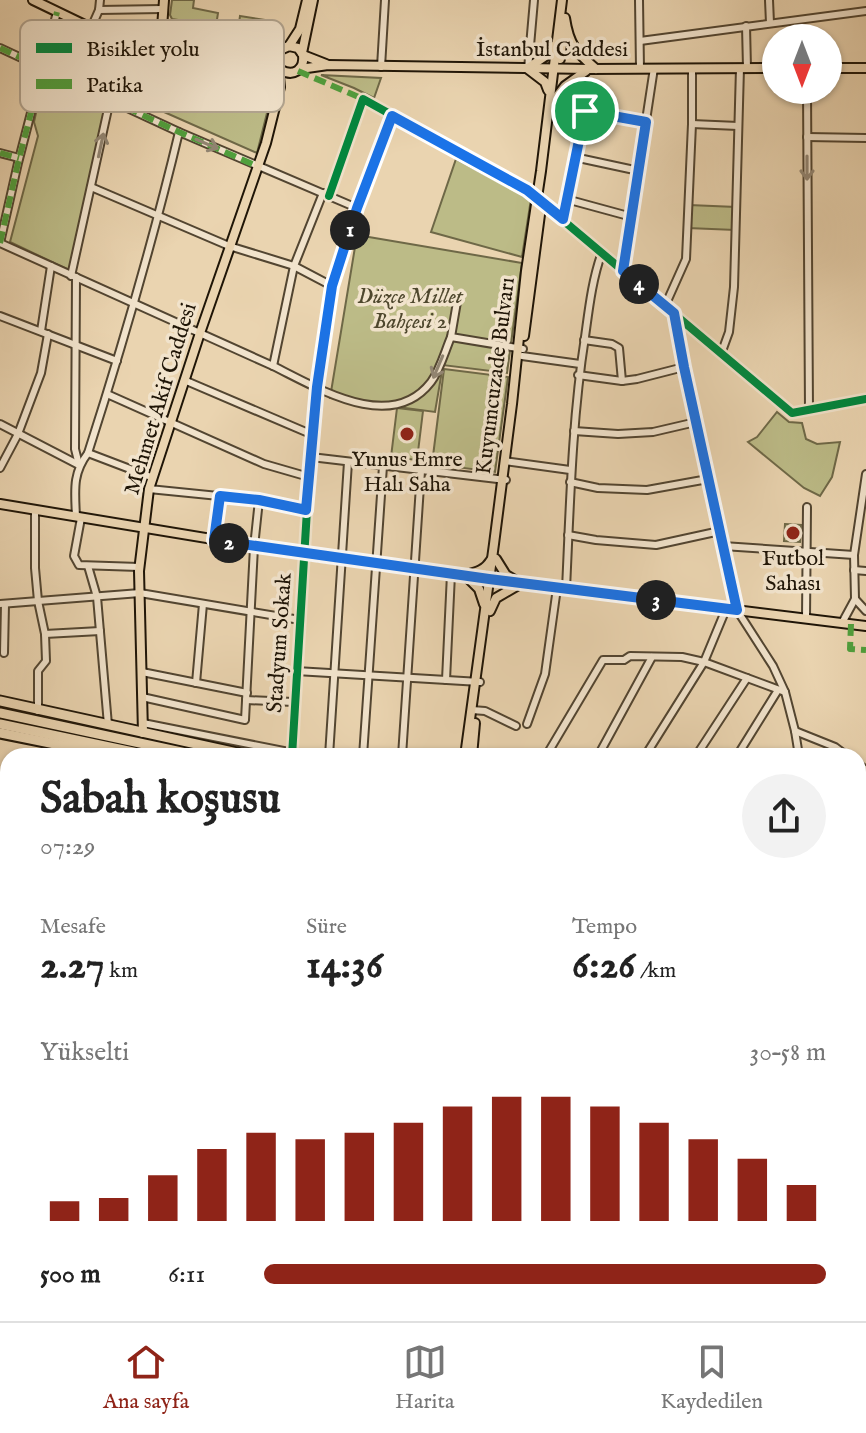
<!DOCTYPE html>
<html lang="tr">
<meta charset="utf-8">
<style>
:root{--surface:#fff;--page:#f2f2f2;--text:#222;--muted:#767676;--line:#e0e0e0;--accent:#8f2418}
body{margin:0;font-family:"IM FELL English",serif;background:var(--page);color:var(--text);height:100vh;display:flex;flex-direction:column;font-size:30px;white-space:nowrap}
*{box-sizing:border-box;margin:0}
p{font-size:26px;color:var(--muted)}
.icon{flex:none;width:44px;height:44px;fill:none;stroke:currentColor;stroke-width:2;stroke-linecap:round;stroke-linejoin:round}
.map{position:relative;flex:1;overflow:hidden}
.sheet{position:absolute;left:0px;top:748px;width:866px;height:574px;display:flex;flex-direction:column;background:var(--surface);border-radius:24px 24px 0 0;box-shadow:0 2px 6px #0004}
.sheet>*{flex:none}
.needle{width:52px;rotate:180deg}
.fabs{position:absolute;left:762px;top:24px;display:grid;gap:16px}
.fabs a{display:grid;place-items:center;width:80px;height:80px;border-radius:50%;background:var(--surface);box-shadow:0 2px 6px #0004;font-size:40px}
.pin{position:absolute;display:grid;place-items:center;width:68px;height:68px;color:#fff;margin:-34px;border:4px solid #fff;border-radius:50%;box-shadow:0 2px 8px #0007}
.km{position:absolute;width:40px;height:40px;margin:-20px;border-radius:50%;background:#222;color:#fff;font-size:22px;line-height:40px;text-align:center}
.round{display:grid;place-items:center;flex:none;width:84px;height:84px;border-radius:42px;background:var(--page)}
.head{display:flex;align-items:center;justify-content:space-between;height:136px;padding:0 40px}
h1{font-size:44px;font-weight:700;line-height:60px}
.figures{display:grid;grid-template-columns:repeat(3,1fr);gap:12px;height:136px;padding:8px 40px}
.figures div{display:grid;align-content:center}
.figures b{font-size:40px;font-weight:700}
.figures small{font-size:22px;font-weight:400}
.figures p{font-size:22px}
.chart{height:224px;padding:16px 40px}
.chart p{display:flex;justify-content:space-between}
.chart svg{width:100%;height:144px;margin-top:8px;stroke:var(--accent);stroke-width:6}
ul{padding:0 40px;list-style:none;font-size:26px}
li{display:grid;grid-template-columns:128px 96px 1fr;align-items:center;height:60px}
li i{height:20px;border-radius:10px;background:var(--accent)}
.tab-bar{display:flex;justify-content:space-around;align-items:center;height:112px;border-top:2px solid var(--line);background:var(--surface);font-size:22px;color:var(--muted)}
.tab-bar a{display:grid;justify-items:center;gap:4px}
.tab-bar .active{color:var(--accent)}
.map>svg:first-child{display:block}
.green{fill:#bcbb87;stroke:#6e6847;stroke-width:2}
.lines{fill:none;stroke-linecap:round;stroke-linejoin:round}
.stream{stroke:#68776b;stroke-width:2}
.minor-casing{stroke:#524531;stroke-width:10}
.major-casing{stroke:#1f1507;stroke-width:12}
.highway-casing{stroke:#1f1507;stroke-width:13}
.minor{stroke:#f1e3cc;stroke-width:6}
.major{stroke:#ead4b0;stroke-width:8}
.highway{stroke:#ead4b0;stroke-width:9}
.quiet{stroke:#4fa03d;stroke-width:6;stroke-dasharray:12 6;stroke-linecap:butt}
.cycleway-casing{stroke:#f1e3cc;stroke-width:13}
.cycleway{stroke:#00873e;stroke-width:8}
.oneway{stroke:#928673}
.route-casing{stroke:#fff;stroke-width:16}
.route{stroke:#1a73e8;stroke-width:10}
.poi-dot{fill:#8f2418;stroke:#f1e3cc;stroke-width:3}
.labels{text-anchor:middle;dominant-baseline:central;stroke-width:7;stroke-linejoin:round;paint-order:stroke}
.street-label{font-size:22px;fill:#1f1507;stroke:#f1e3cc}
.park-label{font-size:22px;font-style:italic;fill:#4e472d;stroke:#f1e3cc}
.poi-label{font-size:22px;fill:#1f1507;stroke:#f1e3cc}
.key{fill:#f1e3cc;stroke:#b2a591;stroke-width:2}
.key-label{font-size:22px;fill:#1f1507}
</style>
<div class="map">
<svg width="866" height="1321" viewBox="0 0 866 1321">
<rect width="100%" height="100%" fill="#ead4b0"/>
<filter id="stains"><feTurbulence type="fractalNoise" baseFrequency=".0025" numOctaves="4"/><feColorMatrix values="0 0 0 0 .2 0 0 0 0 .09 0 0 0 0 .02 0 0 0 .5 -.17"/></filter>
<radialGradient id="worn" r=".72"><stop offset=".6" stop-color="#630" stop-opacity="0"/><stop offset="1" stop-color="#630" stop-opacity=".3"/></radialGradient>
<g class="green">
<polygon points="172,0 194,0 193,8 218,13 216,26 172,19 170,15"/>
<polygon points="240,16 271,21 279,38 238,30"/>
<polygon points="68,22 137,50 194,63 262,71 270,79 271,97 257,153 112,89 69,270 10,242 38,136 34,122 38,104 52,107 60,81 55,78"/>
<polygon points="321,75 381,78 374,98 354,88"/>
<polygon points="456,159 531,199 522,257 431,232"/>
<polygon points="689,205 736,207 735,230 688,228"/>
<polygon points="357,235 522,263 507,373 443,365 435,412 330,398"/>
<polygon points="444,369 508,377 495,472 432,464"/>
<polygon points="397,408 423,411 417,460 391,457"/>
<polygon points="777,412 789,422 802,423 806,439 817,444 840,442 832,477 820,496 804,488 748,442 757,437"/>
<polygon points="785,524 801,525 800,542 784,541"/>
<polygon points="858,1014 866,1014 866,1072 858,1073"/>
</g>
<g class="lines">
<g class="stream">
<polyline points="858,1087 866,1086"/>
<polyline points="195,1321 198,1314"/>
</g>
<defs>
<g id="minor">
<polyline points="639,0 640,68"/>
<polyline points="769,0 770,23"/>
<polyline points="99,10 162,9"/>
<polyline points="746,26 747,68"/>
<polyline points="91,28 99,10 100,0"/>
<polyline points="640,41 866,11"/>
<polyline points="0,48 43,68"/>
<polyline points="381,67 385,0"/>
<polyline points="528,69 534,0"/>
<polyline points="807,90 809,410"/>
<polyline points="585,111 646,122"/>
<polyline points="692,124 738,126"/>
<polyline points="807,137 866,138"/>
<polyline points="0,153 19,158"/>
<polyline points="574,157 639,171"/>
<polyline points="91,187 229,246 294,266 332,286"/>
<polyline points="329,196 363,99 527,190 792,413 866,399"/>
<polyline points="566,199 632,217"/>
<polyline points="563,218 589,89"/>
<path d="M0 243 273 366C318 388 391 434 431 382 440 370 445 351 451 337L523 349"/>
<polyline points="0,243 18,163 57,12"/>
<polyline points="623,271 654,68"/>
<polyline points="71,276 110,100 179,132 357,208"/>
<polyline points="76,277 75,449 79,465"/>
<polyline points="665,306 686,259 692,124 692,69"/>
<polyline points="674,313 684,367 737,610 773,666 785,692 795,731 799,756"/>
<polyline points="0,316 117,361"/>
<polyline points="41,331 51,266"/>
<polyline points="451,337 457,302"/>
<polyline points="584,340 612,344 619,348 622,381"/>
<polyline points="721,354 729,332 734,287 740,68"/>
<polyline points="522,356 580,364"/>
<polyline points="273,366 294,266 323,193"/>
<polyline points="578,375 622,381 637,379 684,367"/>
<polyline points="184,380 313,435"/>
<polyline points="107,394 264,464 309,477"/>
<polyline points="0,424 79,465"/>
<polyline points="574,431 618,434 653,432 696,422"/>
<polyline points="88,453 151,477"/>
<polyline points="311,457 506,480"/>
<polyline points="504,461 570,470"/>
<polyline points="0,468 18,434 41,373 48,334"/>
<polyline points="570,482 598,488 647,490 708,479"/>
<polyline points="149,489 259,500 306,510"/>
<polyline points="35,510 35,568 38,601 45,634 46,661 38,671 38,711"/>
<path d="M76 517C75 491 72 474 88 453 122 347 153 241 179 132"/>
<polyline points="81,518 74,556 79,565 139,567"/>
<polyline points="568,535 596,540 656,545 720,531"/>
<polyline points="214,540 220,496"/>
<polyline points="723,546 854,555"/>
<polyline points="88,566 97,597 108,725"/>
<polyline points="854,570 866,571"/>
<path d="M566 589C570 505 572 420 585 337 589 308 592 280 602 252"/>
<polyline points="855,599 866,611"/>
<polyline points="0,604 140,593 300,620"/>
<polyline points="806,619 807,507"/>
<polyline points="842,623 855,599 854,555 866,474"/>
<polyline points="45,634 100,631"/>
<polyline points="4,653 5,604"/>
<polyline points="296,671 480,682"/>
<polyline points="142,672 247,693"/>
<polyline points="446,680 451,574"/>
<polyline points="196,683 203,604"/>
<polyline points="142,697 245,720 254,547 259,500"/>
<polyline points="246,700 294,702"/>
<polyline points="472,710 485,711 516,726"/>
<polyline points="143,723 309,756"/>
<polyline points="527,724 545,674 557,588"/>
<polyline points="795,731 835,747 847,756"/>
<polyline points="292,756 309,477 317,387 332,286 357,208 392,116"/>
<polyline points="329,756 348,462"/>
<polyline points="363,756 383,466"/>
<polyline points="402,756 421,471"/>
<polyline points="546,756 603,660 624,660 630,656 682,657 704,662 785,692"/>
<polyline points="598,756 652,657"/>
<polyline points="645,756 704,662 726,609"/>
<polyline points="696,756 747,678"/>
<polyline points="737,756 778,690"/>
<polyline points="858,764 866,770"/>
<polyline points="858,809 866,809"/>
<polyline points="0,817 8,818"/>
<polyline points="858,941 866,962"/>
<polyline points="858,982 866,981"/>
<polyline points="0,1025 8,1024"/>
<polyline points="858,1076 866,1075"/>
<polyline points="0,1084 8,1083"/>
<polyline points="858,1100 866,1105"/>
<polyline points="0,1126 8,1126"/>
<polyline points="3,1162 8,1162"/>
<polyline points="0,1202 8,1203"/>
<polyline points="858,1244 866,1229"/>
<polyline points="0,1282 8,1283"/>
<polyline points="858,1293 861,1282 866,1282"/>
<polyline points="113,1314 123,1321"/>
<polyline points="450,1314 453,1321"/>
<polyline points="53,1321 57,1314"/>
<polyline points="187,1321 190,1314"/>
<polyline points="215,1321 218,1314"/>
<polyline points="275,1321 276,1314"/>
<polyline points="366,1321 366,1314"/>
<polyline points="411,1321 429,1314"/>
<polyline points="533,1321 534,1314"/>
<polyline points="613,1321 614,1314"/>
<polyline points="663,1321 664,1314"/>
<polyline points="854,1321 855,1314"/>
</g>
<g id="major">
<polyline points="33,0 91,28 136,44 178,53 277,64"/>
<path d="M565 18C569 45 576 52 596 69"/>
<polyline points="162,28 284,47"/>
<polyline points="289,46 300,29 307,0"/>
<polyline points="158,49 162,28 164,0"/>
<polyline points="302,53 313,0"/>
<path d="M303 55C305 70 293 77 281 70L276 62 280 50 289 46 298 48 303 55 326 64"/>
<polyline points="560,59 564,29"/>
<polyline points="528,68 547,55 554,46"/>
<polyline points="828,68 866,68"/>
<polyline points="300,69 328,65 590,69 776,68"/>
<polyline points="528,69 545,82 548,90"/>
<polyline points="555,99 565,86 586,71"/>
<polyline points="524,336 541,207"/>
<polyline points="0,504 303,554 493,580 866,626"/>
<polyline points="496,559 506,575 516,581"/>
<path d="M466 575C477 572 485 570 491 560"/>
<polyline points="466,576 479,589 484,604"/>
<polyline points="490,611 496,598 520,584"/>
<polyline points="143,733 139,571 149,489 200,333 266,143 280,87 278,66"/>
<polyline points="465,756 494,544 512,404 526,271 541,171 562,0"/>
<polyline points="472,756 475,723"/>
<polyline points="257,1321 258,1314"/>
</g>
<g id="highway">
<polyline points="0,701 251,756"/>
<polyline points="0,713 200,756"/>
<polyline points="0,724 152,756"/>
<polyline points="0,733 114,756"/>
<polyline points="858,821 866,821"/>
<polyline points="858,831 866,831"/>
<polyline points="858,841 866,841"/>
<polyline points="858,852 866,852"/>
</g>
</defs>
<use href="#minor" class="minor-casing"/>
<use href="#major" class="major-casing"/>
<use href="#highway" class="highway-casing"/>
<use href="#minor" class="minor"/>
<use href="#major" class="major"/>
<use href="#highway" class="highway"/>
<g class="quiet">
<polyline points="0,48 43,68"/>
<polyline points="298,71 363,99"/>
<polyline points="110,100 179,132 257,166"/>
<polyline points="0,153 19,158"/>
<polyline points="0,243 18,163 57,12"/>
<polyline points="851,624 850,649 866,650"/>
<polyline points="275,1317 293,1321"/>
</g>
<defs>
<g id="cycleway">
<polyline points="329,196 363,99 527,190 792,413 866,399"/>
<polyline points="292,756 309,477 317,387 332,286 357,208 392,116"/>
</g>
</defs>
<use href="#cycleway" class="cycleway-casing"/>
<use href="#cycleway" class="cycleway"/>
</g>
<defs><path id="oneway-shaft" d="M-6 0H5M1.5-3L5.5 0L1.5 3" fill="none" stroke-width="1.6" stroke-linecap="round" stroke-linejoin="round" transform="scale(2)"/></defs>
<g class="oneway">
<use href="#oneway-shaft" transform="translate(207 144) rotate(23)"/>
<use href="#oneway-shaft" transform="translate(101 145) rotate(-78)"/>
<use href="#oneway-shaft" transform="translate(807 168) rotate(90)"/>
<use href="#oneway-shaft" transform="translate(438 367) rotate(113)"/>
</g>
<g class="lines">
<defs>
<polygon id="route" points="585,111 646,122 623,271 674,313 684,367 737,610 489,579 214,540 220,496 259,500 306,510 317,387 332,286 357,208 392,116 527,190 563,219"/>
</defs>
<use href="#route" class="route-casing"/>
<use href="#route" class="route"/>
</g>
<g class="poi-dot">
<circle cx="407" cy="434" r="8"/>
<circle cx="793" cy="533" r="8"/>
</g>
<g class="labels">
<g class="street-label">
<text x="552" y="50">İstanbul Caddesi</text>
<text transform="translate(496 376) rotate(-83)">Kuyumcuzade Bulvarı</text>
<text transform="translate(161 399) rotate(-73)">Mehmet Akif Caddesi</text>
<text transform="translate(280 643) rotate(-86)">Stadyum Sokak</text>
</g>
<g class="park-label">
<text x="410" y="297">Düzce Millet<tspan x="410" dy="25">Bahçesi 2</tspan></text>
</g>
<g class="poi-label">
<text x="407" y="460">Yunus Emre<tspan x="407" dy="25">Halı Saha</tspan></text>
<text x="793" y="559">Futbol<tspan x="793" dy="25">Sahası</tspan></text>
</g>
</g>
<rect x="20" y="20" width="264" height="92" rx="12" class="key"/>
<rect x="36" y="43" width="36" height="10" fill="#00873e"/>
<rect x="36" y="79" width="36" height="10" fill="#4fa03d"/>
<g class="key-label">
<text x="86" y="56">Bisiklet yolu</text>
<text x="86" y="92">Patika</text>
</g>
<rect width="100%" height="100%" filter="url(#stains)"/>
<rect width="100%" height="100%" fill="url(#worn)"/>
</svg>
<div class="fabs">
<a><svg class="needle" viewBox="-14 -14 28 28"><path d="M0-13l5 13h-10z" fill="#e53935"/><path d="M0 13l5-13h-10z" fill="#767676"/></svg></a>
</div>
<div class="pin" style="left:585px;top:111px;background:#1e9e55"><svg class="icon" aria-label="arrive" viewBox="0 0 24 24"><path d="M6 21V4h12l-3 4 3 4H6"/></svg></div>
<b class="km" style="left:350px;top:230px">1</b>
<b class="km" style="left:229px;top:543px">2</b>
<b class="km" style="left:656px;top:600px">3</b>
<b class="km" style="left:639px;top:284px">4</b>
<section class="sheet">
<div class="head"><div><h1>Sabah koşusu</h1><p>07:29</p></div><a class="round"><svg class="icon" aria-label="share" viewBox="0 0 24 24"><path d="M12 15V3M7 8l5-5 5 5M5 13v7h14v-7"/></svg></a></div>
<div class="figures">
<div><p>Mesafe</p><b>2.27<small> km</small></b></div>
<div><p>Süre</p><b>14:36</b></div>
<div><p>Tempo</p><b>6:26<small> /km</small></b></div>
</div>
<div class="chart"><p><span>Yükselti</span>30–58 m</p>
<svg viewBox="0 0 160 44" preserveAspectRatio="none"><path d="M5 44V38M15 44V37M25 44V30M35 44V22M45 44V17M55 44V19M65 44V17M75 44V14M85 44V9M95 44V6M105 44V6M115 44V9M125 44V14M135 44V19M145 44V25M155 44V33"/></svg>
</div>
<ul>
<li><b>500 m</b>6:11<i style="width:100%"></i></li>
</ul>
</section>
</div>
<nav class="tab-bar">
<a class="active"><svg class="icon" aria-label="home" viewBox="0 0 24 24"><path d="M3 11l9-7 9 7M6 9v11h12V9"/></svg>Ana sayfa</a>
<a><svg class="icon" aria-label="map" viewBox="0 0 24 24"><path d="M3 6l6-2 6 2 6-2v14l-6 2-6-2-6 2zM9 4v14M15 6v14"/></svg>Harita</a>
<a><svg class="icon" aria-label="saved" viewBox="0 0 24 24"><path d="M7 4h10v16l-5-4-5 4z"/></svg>Kaydedilen</a>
</nav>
